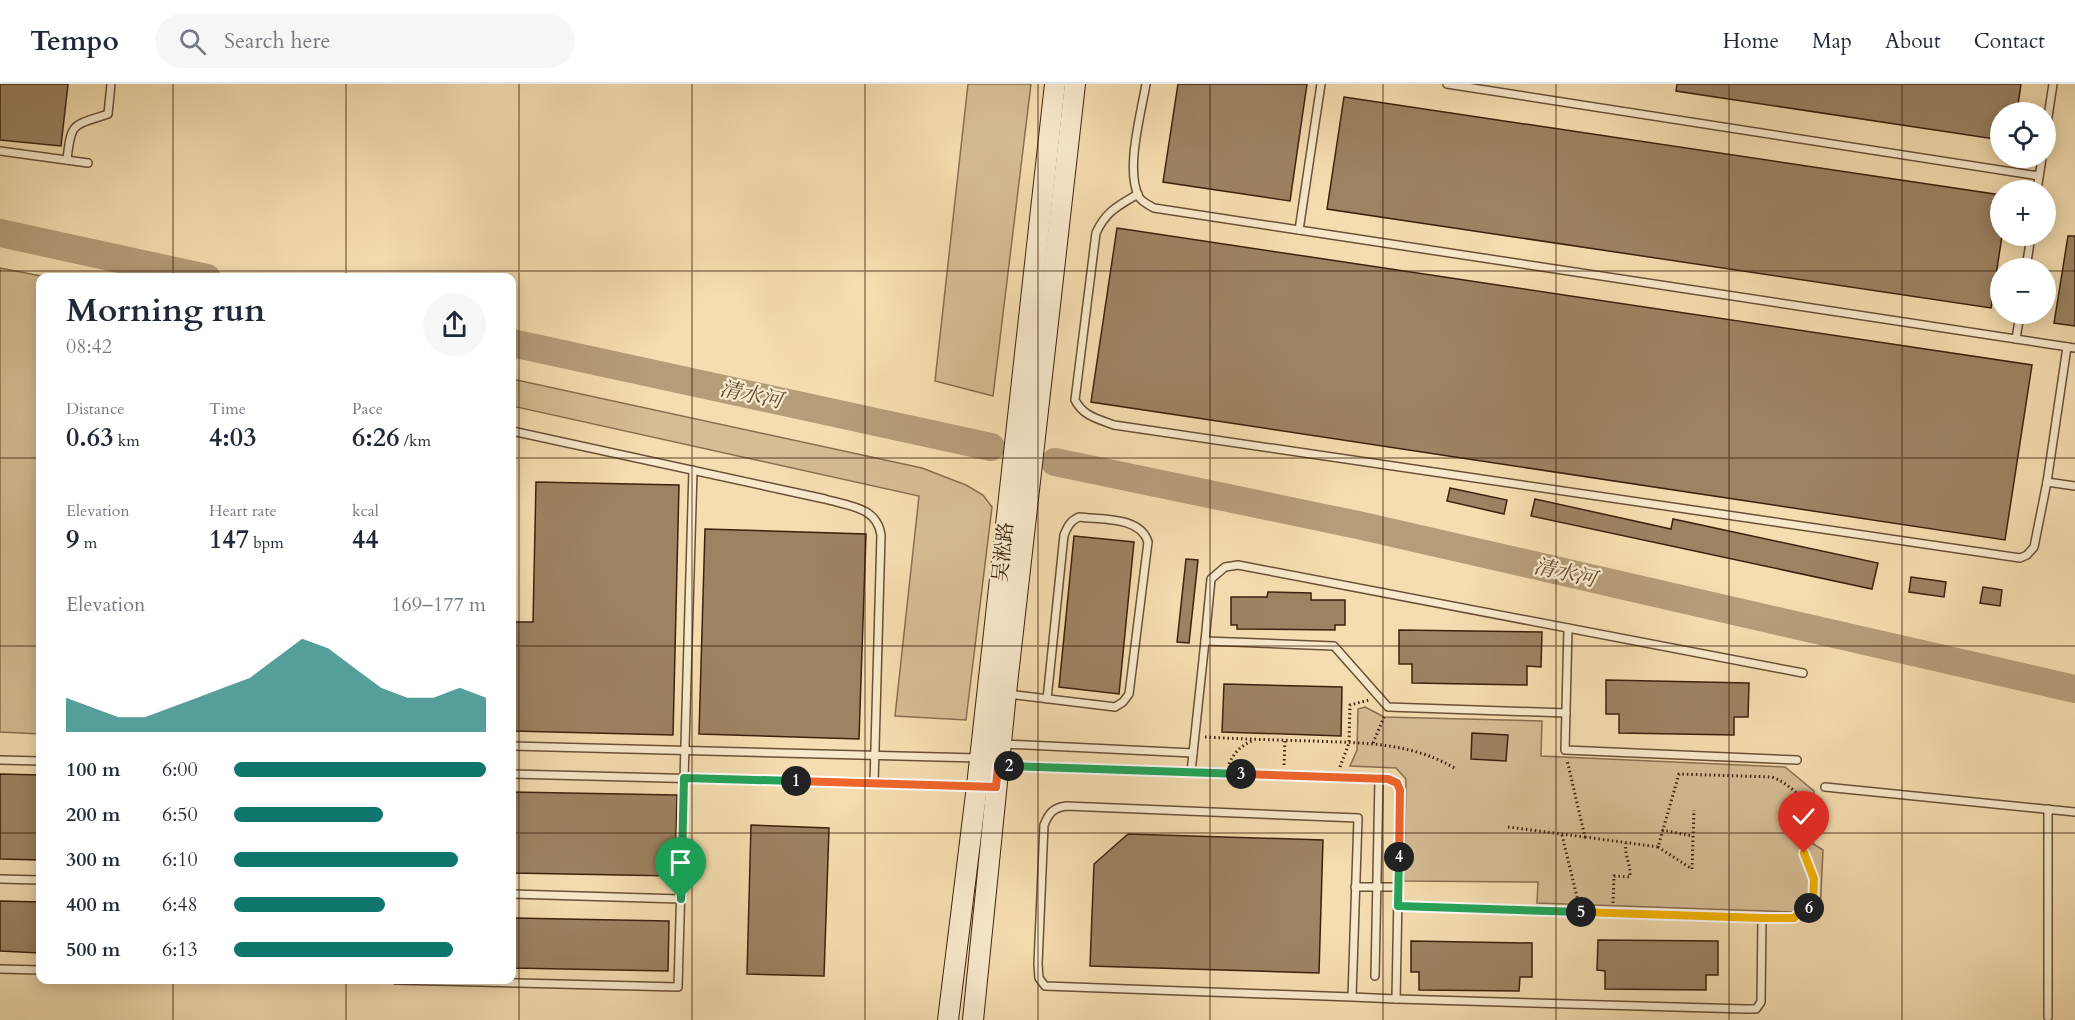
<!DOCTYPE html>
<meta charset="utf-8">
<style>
:root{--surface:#fff;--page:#f6f6f7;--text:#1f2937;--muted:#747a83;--line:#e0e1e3;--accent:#0f766e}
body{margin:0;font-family:Cardo,"Noto Serif SC",serif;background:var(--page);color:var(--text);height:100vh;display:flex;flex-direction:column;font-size:22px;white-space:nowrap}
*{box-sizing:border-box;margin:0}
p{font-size:20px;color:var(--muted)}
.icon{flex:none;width:33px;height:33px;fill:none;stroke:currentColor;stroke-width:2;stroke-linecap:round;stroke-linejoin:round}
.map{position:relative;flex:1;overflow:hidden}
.sheet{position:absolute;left:36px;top:189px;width:480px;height:711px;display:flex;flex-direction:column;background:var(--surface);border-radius:12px;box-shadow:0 3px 15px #0003}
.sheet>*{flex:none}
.buttons{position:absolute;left:1990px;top:18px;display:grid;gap:12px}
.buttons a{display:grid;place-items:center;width:66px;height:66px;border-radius:50%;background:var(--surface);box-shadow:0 3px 15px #0003;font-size:30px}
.pin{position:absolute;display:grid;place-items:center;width:51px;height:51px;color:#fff;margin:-62px -26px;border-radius:50% 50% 50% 0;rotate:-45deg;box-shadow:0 0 6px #0007}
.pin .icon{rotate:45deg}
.km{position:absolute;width:30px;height:30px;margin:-15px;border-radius:50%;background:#222;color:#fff;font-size:16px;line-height:30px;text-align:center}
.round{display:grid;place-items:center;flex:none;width:63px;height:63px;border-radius:32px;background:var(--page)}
.overview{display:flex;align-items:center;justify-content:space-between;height:102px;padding:0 30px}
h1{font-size:33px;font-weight:700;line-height:45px}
.stats{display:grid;grid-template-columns:repeat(3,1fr);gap:9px;height:102px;padding:6px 30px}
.stats div{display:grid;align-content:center}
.stats b{font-size:26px;font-weight:700}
.stats small{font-size:16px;font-weight:400}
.stats p{font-size:16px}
.chart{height:168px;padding:12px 30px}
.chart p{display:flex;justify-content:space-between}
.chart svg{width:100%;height:108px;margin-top:6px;fill:var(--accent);opacity:.7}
ul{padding:0 30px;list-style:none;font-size:20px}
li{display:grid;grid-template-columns:96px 72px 1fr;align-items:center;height:45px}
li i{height:15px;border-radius:8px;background:var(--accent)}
header{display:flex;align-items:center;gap:36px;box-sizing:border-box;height:84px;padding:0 30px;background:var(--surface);border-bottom:2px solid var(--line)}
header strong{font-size:28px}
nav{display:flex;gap:33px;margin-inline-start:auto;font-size:21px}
.search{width:420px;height:54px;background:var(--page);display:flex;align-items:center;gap:15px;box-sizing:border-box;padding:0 21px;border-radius:33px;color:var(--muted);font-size:22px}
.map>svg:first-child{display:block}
.green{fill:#d5bd94;stroke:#886f50;stroke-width:1.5}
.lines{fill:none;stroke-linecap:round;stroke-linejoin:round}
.river{stroke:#b59d79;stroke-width:28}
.building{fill:#9c8362;stroke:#3c210d;stroke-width:1.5}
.service-casing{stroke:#6a5036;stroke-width:10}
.secondary-casing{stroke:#3c210d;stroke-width:22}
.path{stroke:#3c210d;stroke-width:3;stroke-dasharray:1.5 3;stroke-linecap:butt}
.service{stroke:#f8e9cc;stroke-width:7}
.secondary{stroke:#f8e9cc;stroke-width:20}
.split-1-casing{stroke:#fff;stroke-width:12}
.split-2-casing{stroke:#fff;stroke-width:12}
.split-3-casing{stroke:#fff;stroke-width:12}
.split-4-casing{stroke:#fff;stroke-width:12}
.split-5-casing{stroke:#fff;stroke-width:12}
.split-6-casing{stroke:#fff;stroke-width:12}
.split-7-casing{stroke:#fff;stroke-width:12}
.split-1{stroke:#22a559;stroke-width:8}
.split-2{stroke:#f0652b;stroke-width:8}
.split-3{stroke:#22a559;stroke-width:8}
.split-4{stroke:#f0652b;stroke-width:8}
.split-5{stroke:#22a559;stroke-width:8}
.split-6{stroke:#f5b400;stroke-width:8}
.split-7{stroke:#f5b400;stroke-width:8}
.grid{fill:none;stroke:#3c210d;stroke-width:1.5;stroke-opacity:0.55}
.labels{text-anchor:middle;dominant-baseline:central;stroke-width:4.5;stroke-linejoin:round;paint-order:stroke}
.street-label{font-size:20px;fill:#3c210d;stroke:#f8e9cc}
.water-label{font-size:21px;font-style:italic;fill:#664c33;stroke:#f8e9cc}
</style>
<header>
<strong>Tempo</strong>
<div class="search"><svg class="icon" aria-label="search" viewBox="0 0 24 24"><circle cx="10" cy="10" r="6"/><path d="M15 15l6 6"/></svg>Search here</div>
<nav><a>Home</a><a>Map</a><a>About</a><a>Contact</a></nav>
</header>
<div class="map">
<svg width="2075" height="936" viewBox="0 0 2075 936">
<rect width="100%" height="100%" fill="#f4ddb0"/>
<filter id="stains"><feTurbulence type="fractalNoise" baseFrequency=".00333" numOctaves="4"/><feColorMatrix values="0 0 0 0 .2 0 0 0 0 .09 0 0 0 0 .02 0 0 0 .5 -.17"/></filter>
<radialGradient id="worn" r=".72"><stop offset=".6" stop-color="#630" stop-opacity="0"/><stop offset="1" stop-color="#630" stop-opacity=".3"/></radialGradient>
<g class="green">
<polygon points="968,0 1031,0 993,312 935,297"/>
<polygon points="0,184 46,193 40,194 40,650 0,648"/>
<polygon points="512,295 922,384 966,401 983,411 992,423 966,636 895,632 919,412 512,322"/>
<polygon points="1365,623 1384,633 1542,637 1541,672 1785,683 1814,707 1812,759 1823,766 1820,829 1537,819 1538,798 1404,797 1406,695 1396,684 1350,682 1357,666 1358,625"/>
</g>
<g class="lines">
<g class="river">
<polyline points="0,149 207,194"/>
<polyline points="512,259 991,363"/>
<polyline points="1055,378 1358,441 2075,605"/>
</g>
</g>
<g class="building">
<polygon points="0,0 68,0 61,62 0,56"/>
<polygon points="1178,0 1307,0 1290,117 1163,98"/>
<polygon points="1677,0 2021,0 2017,28 2001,28 2001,56 1676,7"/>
<polygon points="1344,13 2001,111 2002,152 1991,224 1327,125"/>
<polygon points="1117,144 2032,281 2005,456 1091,318"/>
<polygon points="2068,152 2075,152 2075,242 2054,239"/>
<polygon points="536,398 679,401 673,651 512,647 512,538 533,538"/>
<polygon points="1450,404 1507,416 1504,430 1447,417"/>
<polygon points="1535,415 1671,445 1673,435 1878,479 1872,505 1531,432"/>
<polygon points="705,445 866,450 859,655 699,650"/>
<polygon points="1074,452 1134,458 1119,610 1059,603"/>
<polygon points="1186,475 1198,476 1189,559 1177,558"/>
<polygon points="1911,493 1946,498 1944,513 1909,508"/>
<polygon points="1983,503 2002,506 2000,522 1980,519"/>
<polygon points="1268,508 1311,509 1311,516 1345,516 1345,541 1335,541 1335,546 1237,545 1237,541 1231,541 1231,513 1267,513"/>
<polygon points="1399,546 1542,548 1541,583 1527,582 1527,601 1412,599 1412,580 1399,580"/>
<polygon points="1606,596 1749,599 1748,633 1734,633 1734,651 1619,649 1619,630 1606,630"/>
<polygon points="1224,600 1342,603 1341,652 1222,648"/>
<polygon points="1472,649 1508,651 1506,677 1471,675"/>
<polygon points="0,690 40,691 40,776 0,775"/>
<polygon points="512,708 677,711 675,792 512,789"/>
<polygon points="751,741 829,744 824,892 747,890"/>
<polygon points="1128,750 1323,756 1319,889 1090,882 1094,780"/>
<polygon points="0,817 40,818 40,869 0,867"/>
<polygon points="512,834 669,837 668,887 512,884"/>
<polygon points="1598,856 1718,857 1718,891 1706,891 1706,906 1605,905 1605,887 1597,886"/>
<polygon points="1411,857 1532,859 1532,893 1520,893 1519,907 1419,906 1419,888 1411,888"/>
</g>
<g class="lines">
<defs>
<g id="service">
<path d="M1146 0C1141 30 1125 86 1139 113 1142 118 1149 121 1154 124L2075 264"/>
<polyline points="1447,0 2039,92"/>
<polyline points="2046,46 2053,0"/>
<polyline points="0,67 88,79"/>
<path d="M67 76C71 37 73 42 108 30L111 0"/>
<polyline points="2037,106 2042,74"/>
<path d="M1138 110C1118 122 1106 127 1096 149L1075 316C1083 332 1098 335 1114 341L2020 474 2027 471 2034 463 2047 398"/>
<polyline points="1299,146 1321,0"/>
<polyline points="2026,184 2031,152"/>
<polyline points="2016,255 2020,230"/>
<polyline points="2067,263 2047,398 2075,402"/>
<path d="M512 347 825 415C849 422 877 423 881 451L874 700"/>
<polyline points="1568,544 1565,666 1797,676"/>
<polyline points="1205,557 1211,495 1225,483 1238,481 1803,589"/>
<path d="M1008 610 1115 623 1123 618 1129 610 1148 458C1140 432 1101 436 1079 433 1070 437 1068 442 1064 451L1047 615"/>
<polyline points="1003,660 1193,669"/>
<polyline points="512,662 978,674"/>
<polyline points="0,676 40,677"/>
<polyline points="1000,682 1388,695 1397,699 1400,707 1396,915"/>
<polyline points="1191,688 1205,557 1334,562 1388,623 1566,629"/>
<polyline points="512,690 974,702"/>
<polyline points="1825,703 2075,728"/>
<polyline points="2048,725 2048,933"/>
<polyline points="0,795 40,796"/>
<polyline points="1355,803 1398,803"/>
<polyline points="512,810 681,815"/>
<polyline points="0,885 40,886"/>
<polyline points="1375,892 1379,695"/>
<polyline points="396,896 678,903 693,386"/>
<path d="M1352 913 1358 734 1066 722C1053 724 1049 729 1044 741L1038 880 1039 894 1045 902 1352 913 1396 915 1746 925H1756L1761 918 1762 834 1398 822"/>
</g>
<g id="secondary">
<polyline points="948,936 977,702 1055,0"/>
<polyline points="973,936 1006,609 1075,0"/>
</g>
</defs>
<use href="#service" class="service-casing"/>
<use href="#secondary" class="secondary-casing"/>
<g class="path">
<path d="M1205 653C1241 655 1277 656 1312 657 1362 659 1412 658 1456 685"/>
<polyline points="1373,659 1384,633"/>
<path d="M1229 680C1234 668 1242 661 1254 656"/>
<polyline points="1284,681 1285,656"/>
<polyline points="1340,683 1349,659 1350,621 1369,616"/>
<polyline points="1508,743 1585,753 1567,676"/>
<polyline points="1662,746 1693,752"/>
<polyline points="1562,751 1578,817"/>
<path d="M1585 753 1658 763 1679 690 1772 693C1787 699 1795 707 1805 718V769L1814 795 1813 823 1805 824 1794 834H1772"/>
<polyline points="1658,763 1692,785 1694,726"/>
<path d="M1613 819 1614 792 1630 793C1631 780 1624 771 1626 759"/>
</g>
<use href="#service" class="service"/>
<use href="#secondary" class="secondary"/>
</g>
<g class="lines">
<defs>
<polyline id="split-1" points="681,815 684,694 796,697"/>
<polyline id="split-2" points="796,697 996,703 998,682 1009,682"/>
<polyline id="split-3" points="1009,682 1241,690"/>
<polyline id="split-4" points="1241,690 1388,695 1397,699 1400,706 1399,773"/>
<polyline id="split-5" points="1399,773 1398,822 1581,828"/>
<polyline id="split-6" points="1581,828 1762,834 1794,834 1804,824 1809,824"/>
<polyline id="split-7" points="1804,769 1814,795 1813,823 1809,824"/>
</defs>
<use href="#split-1" class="split-1-casing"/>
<use href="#split-2" class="split-2-casing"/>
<use href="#split-3" class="split-3-casing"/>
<use href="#split-4" class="split-4-casing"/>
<use href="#split-5" class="split-5-casing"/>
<use href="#split-6" class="split-6-casing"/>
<use href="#split-7" class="split-7-casing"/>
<use href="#split-1" class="split-1"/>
<use href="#split-2" class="split-2"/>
<use href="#split-3" class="split-3"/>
<use href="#split-4" class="split-4"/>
<use href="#split-5" class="split-5"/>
<use href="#split-6" class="split-6"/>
<use href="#split-7" class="split-7"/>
</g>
<path class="grid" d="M173 0V194M346 0V194M519 0V936M692 0V936M865 0V936M1038 0V936M1210 0V936M1383 0V936M1556 0V936M1729 0V936M1902 0V936M0 187H2001M2046 187H2075M0 374H40M512 374H2075M0 562H40M512 562H2075M0 749H40M512 749H2075M173 896V936M346 896V936"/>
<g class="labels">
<g class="street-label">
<text transform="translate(1003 468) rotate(-84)">吴淞路</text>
</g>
<g class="water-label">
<text transform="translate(751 311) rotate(12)">清水河</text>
<text transform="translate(1565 489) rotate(13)">清水河</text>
</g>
</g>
<rect width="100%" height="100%" filter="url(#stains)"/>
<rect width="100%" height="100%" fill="url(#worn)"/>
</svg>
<div class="buttons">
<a><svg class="icon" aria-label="locate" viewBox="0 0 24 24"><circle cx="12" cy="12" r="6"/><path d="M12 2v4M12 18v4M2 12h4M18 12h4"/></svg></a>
<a>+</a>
<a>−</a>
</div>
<div class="pin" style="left:681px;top:815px;background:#1e9e55"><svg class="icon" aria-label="arrive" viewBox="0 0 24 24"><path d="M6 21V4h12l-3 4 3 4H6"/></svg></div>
<div class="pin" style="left:1804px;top:769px;background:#d93025"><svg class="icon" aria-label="check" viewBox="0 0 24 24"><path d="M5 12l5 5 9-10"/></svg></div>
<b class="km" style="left:796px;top:697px">1</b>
<b class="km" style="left:1009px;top:682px">2</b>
<b class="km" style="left:1241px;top:690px">3</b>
<b class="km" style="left:1399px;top:773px">4</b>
<b class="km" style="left:1581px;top:828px">5</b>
<b class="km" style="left:1809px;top:824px">6</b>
<section class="sheet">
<div class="overview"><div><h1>Morning run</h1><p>08:42</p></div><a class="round"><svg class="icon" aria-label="share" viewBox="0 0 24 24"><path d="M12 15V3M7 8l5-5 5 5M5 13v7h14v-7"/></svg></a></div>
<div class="stats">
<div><p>Distance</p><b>0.63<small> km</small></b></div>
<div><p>Time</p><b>4:03</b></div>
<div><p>Pace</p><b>6:26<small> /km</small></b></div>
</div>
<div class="stats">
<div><p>Elevation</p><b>9<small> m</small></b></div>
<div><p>Heart rate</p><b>147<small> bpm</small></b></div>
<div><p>kcal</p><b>44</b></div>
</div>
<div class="chart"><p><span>Elevation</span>169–177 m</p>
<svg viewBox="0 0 160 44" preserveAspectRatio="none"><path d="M0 44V30L10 34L20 38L30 38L40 34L50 30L60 26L70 22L80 14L90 6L100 10L110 18L120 26L130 30L140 30L150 26L160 30V44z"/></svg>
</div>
<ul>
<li><b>100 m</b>6:00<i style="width:100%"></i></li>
<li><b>200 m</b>6:50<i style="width:59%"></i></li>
<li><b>300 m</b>6:10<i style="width:89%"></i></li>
<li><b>400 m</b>6:48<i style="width:60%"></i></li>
<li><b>500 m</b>6:13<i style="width:87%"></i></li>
</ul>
</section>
</div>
